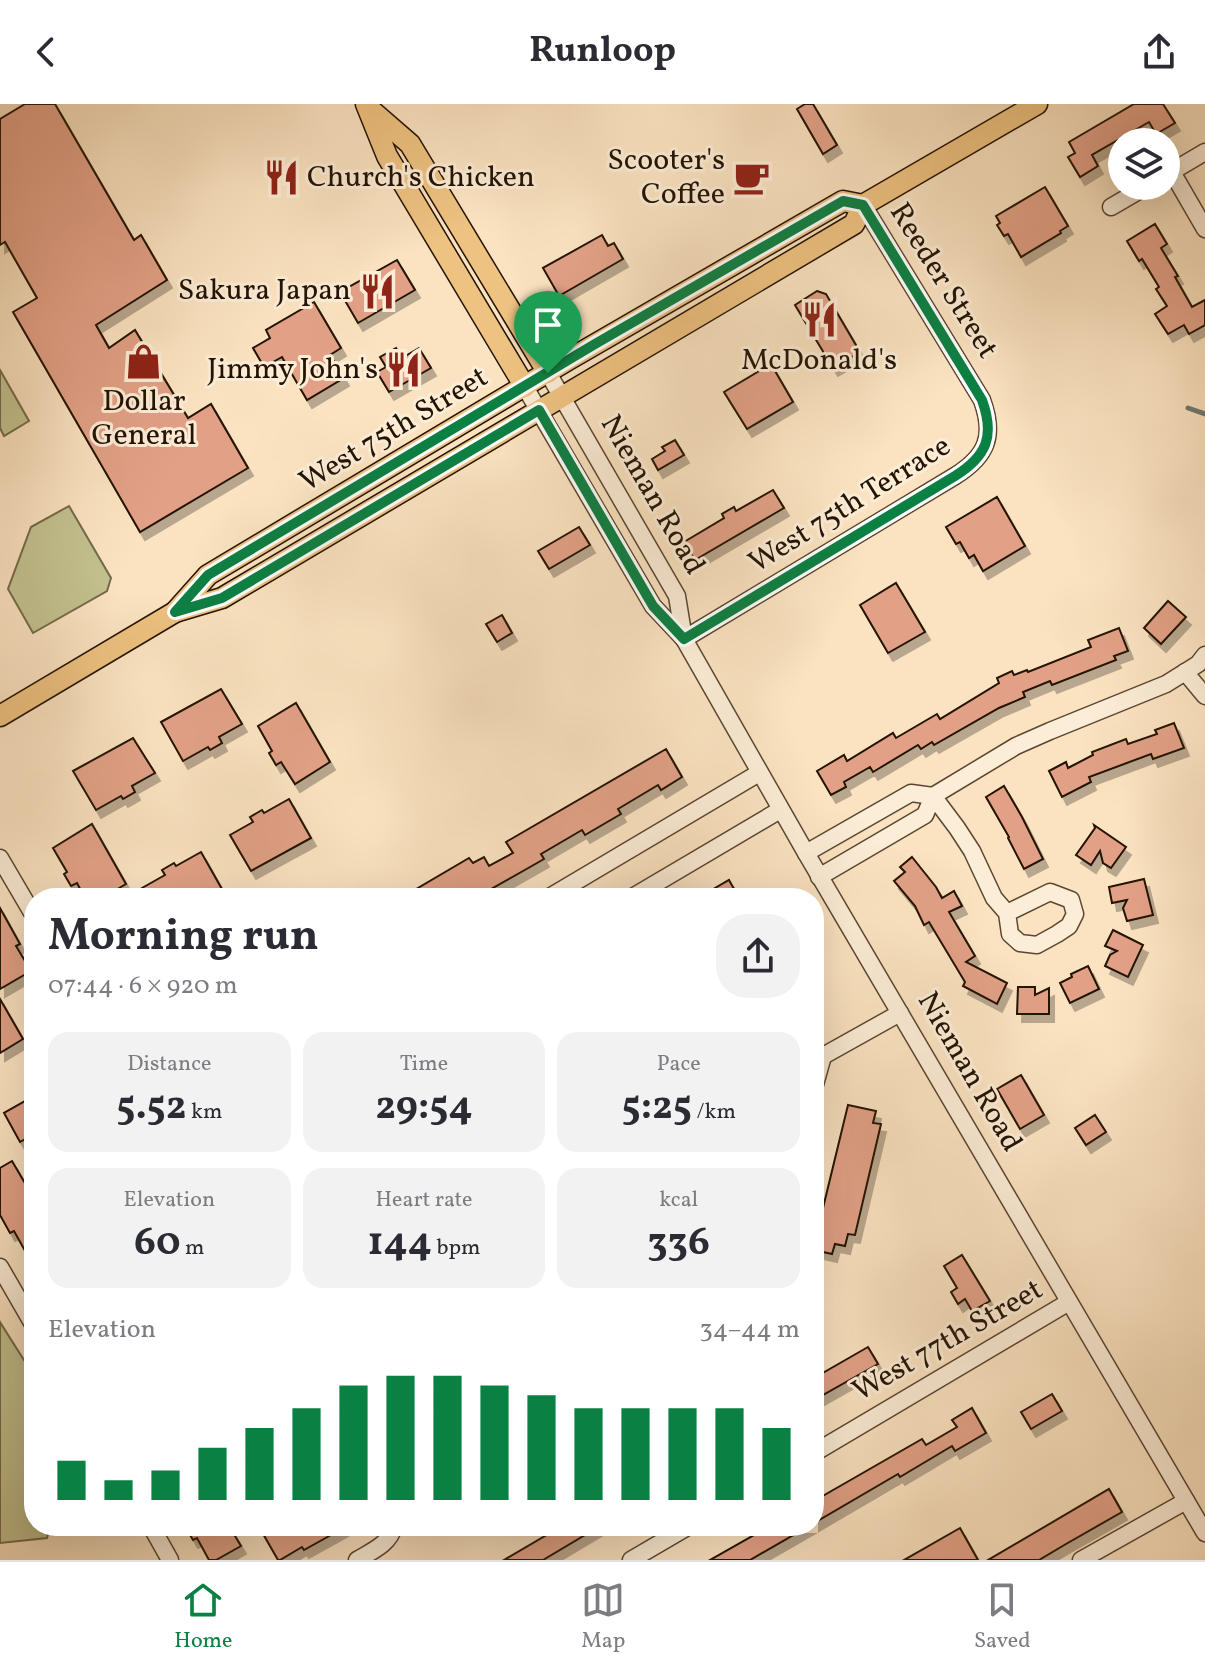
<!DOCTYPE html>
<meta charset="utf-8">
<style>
:root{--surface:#fff;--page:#f2f2f3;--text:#2b2b33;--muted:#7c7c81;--line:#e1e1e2;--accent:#0b8043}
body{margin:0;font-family:Vollkorn,serif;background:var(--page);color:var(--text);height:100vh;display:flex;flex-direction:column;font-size:30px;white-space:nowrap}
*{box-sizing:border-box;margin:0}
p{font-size:26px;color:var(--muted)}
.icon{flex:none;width:44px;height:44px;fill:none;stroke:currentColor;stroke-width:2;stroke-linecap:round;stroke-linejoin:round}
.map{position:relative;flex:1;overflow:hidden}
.panel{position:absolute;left:24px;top:784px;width:800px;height:648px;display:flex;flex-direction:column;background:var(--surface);border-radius:32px;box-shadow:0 8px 32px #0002}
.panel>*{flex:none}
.tools{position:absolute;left:1108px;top:24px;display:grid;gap:16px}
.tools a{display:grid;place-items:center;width:72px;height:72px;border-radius:50%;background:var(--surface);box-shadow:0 8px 32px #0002;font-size:40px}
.pin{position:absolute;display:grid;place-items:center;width:68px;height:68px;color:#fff;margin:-82px -34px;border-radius:50% 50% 50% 0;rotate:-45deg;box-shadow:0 0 8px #0007}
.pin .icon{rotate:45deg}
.round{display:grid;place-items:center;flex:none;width:84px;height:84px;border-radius:32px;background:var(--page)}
.head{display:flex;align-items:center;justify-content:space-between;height:136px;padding:0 24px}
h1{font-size:44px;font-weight:700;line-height:60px}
.metrics{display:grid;grid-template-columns:repeat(3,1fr);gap:12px;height:136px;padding:8px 24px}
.metrics div{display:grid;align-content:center;border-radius:20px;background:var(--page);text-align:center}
.metrics b{font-size:40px;font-weight:700}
.metrics small{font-size:22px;font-weight:400}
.metrics p{font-size:22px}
.chart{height:224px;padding:16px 24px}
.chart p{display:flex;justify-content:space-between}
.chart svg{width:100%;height:144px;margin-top:8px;stroke:var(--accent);stroke-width:6}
header{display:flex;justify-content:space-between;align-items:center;height:104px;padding:0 24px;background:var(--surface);font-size:36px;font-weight:700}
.tab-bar{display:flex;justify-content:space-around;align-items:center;height:112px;border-top:2px solid var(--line);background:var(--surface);font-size:22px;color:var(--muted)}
.tab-bar a{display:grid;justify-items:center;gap:4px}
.tab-bar .current{color:var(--accent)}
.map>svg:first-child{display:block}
.green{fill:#c3c290;stroke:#746a49;stroke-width:2}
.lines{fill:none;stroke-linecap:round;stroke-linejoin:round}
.stream{stroke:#707872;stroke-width:5}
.building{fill:#e2a187;stroke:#241202;stroke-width:2;filter:url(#shadow)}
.minor-casing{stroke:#5a4632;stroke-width:19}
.major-casing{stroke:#241202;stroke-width:23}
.minor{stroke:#fcedd7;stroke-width:16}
.major{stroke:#eec280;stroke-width:20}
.route-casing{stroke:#fff;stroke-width:16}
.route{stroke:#0b8043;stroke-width:10}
.labels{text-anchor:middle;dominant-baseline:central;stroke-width:6;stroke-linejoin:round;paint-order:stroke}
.poi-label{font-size:30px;fill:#241202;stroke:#fcedd7;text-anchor:end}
.street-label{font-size:30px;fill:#241202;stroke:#fcedd7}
</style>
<header><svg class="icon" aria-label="back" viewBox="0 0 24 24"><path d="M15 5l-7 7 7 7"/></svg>Runloop<svg class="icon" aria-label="share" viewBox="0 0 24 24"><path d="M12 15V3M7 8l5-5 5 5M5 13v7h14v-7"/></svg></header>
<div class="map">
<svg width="1205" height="1456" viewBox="0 0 1205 1456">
<defs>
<filter id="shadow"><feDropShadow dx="5" dy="8" stdDeviation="0" flood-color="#0004"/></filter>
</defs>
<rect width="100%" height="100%" fill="#fbe3c1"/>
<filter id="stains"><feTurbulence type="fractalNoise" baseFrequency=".0025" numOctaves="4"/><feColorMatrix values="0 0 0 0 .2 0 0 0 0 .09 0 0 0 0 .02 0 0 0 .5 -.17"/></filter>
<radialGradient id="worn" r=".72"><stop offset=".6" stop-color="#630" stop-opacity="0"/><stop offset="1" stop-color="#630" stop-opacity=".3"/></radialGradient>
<g class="green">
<polygon points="0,266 29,317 4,332 0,324"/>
<polygon points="69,402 111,474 107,487 33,529 8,485 31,423"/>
<polygon points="0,1218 34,1272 34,1422 50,1422 47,1434 0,1439"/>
</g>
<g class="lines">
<polyline class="stream" points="1188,304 1205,310"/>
</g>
<g class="building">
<polygon points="25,0 55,0 134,136 141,131 167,176 96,221 109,244 135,226 188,314 211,300 248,364 140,428 13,208 37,194 5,138 0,141 0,15"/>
<polygon points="805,0 813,0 837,41 823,50 797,5"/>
<polygon points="1134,0 1163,0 1175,19 1156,30 1149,18 1092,51 1098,62 1080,73 1068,53 1075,49 1069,38"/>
<polygon points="1045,83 1068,122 1060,127 1061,129 1021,153 1008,130 1004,132 997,121 1000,119 996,112"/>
<polygon points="1155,120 1167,140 1161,144 1178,172 1175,173 1192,203 1205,196 1205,221 1189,230 1184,221 1168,230 1155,210 1167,202 1156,185 1159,183 1142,155 1139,157 1127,137"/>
<polygon points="602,131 608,142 614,139 623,155 559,192 543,164"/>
<polygon points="397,156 415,186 358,219 340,188"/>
<polygon points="817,187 826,190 860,248 833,264 795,201"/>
<polygon points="314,198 341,244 330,251 344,274 307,296 282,253 264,263 253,244 270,234 266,226"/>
<polygon points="396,244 402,254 419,244 431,264 389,288 377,268 386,263 380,253"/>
<polygon points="771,260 793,298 747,325 724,288"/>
<polygon points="675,336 684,351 658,366 652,355 665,347 662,343"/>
<polygon points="773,386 784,404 695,456 684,438 724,414 722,410 734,403 736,407"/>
<polygon points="997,393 1025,442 983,467 974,451 969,454 960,438 956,440 946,423"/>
<polygon points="579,423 590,441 549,465 538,447"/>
<polygon points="896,479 925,528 888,549 860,501"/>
<polygon points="1168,497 1186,513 1161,540 1144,524"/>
<polygon points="502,511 512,529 497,538 486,520"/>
<polygon points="1119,524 1128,547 1114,552 1116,556 1052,581 1050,577 1023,588 1025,593 999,604 934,641 932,638 921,645 918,641 873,668 870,663 844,678 846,683 831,691 817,667 844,651 847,657 893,629 896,634 937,610 940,615 999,579 997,574 1012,567 1014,571 1027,566 1028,568 1091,543 1088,536"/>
<polygon points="221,585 242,620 219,633 222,639 210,646 208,643 183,657 161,618"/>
<polygon points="296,599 330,658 295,680 281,658 276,661 269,649 272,647 258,622"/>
<polygon points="1174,619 1184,644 1153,655 1151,650 1089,673 1091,678 1062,693 1049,667 1066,658 1068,664 1093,651 1092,648 1126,635 1128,640 1157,630 1155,626"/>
<polygon points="133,634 155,669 132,682 135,688 123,695 121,692 96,706 73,667"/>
<polygon points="666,645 682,673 661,686 658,681 618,705 621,710 585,731 582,726 541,750 544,755 523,767 475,794 401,794 469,754 473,759 484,753 489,762 513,749 506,738"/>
<polygon points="1004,682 1022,713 1043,755 1024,765 1008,734 1009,733 986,693"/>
<polygon points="289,695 311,734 251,767 230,731 253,718 250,713 262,706 264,709"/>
<polygon points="92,720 126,780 102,794 85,794 77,779 71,782 64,770 67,768 53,744"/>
<polygon points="1094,721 1126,743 1111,764 1103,759 1100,747 1091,761 1076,751 1095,724"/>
<polygon points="201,748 223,787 212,794 148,794 142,784 165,771 162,766 174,759 176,762"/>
<polygon points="912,753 936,783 942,794 954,787 962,802 949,808 975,852 966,858 1007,879 997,900 963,882 965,878 929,818 924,821 915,802 894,777 905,768 900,763"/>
<polygon points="1144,775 1153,811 1127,817 1123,804 1127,796 1112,799 1109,783"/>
<polygon points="729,776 739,794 698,794"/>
<polygon points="0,804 20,840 16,842 31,867 0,885"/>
<polygon points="1113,826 1143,841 1128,873 1105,862 1110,851 1117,847 1105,842"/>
<polygon points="1088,862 1099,885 1070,899 1060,879 1072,873 1071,870"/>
<polygon points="1018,883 1035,883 1035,891 1049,884 1049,910 1017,910"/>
<polygon points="0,895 23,935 0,949"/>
<polygon points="1021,971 1044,1011 1020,1025 997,985"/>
<polygon points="34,992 34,1030 20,1038 4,1009"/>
<polygon points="848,1001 876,1007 873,1019 881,1020 855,1131 848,1130 845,1142 835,1140 832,1150 814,1146 814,1141"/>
<polygon points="1095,1011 1106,1028 1086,1041 1075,1024"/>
<polygon points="12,1057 26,1081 30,1079 34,1085 34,1163 14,1127 10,1129 0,1111 0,1064"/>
<polygon points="962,1151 990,1197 972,1207 965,1195 958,1200 951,1188 957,1184 944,1162"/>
<polygon points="868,1243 878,1260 814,1296 814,1274"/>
<polygon points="1052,1290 1062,1307 1031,1325 1021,1308"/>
<polygon points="972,1304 986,1329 955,1347 952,1342 900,1373 898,1370 814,1419 814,1397 922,1335 926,1341 957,1323 952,1316"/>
<polygon points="1109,1385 1122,1408 1066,1440 1039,1456 988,1456"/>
<polygon points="185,1422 229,1422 241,1442 216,1456 209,1456 197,1434 193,1436"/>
<polygon points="272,1422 347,1422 304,1446 302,1443 280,1456 278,1456 262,1428"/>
<polygon points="562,1422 600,1422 543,1456 504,1456"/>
<polygon points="770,1422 809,1422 750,1456 710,1456"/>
<polygon points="960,1424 978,1456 904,1456"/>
</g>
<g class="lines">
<defs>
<g id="minor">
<polyline points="1172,68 1205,125"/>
<polyline points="1166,71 1205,48"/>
<polyline points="1111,103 1147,82"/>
<polyline points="548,269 677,492 684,535"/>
<polyline points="525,283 653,502 684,535 806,749 1205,1429"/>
<path d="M684 535 955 372C987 352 995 332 982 296L863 101"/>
<polyline points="1185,568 1205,592"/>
<polyline points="933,692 957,724 972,747 994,794 1007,809 1010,830 1020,839 1037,841 1057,830 1069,822 1075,810 1071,796 1050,788 1007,809"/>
<polyline points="806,749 911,689 933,692"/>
<polyline points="0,754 34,812"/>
<polyline points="819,773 925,711 933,692 1016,642 1050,627 1166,580 1198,560 1205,551"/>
<polyline points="548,794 759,669"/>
<polyline points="631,794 780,706"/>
<polyline points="814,951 823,952 900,909"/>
<polyline points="814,984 823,952"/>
<polyline points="0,1163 34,1222"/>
<polyline points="814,1349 1069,1198"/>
<polyline points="151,1422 170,1456"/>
<path d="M357 1456C372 1447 390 1440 394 1422"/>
<polyline points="631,1456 689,1422"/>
<polyline points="1081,1456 1186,1397"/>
</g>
<g id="major">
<polyline points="366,0 387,52 525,283"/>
<polyline points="372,7 410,40 548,269"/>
<polyline points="175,508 208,471 568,256 843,97 863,101"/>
<polyline points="0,612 175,508 222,494 854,120 863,101 1037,0"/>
</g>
</defs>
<use href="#minor" class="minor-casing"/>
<use href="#major" class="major-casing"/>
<use href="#minor" class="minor"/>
<use href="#major" class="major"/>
</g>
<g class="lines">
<defs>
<path id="route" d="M843 97 863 101 982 296C995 332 987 352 955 372L684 535 653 502 539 306 222 494 175 508 208 471 595 240Z"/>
</defs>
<use href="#route" class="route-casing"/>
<use href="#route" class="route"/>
</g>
<defs>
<symbol id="restaurant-bare" viewBox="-9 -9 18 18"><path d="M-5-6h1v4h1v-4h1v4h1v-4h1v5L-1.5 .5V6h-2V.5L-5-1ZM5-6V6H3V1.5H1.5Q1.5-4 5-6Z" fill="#8f2418" stroke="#fcedd7" stroke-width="2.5" paint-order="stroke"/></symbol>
<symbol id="cafe-bare" viewBox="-9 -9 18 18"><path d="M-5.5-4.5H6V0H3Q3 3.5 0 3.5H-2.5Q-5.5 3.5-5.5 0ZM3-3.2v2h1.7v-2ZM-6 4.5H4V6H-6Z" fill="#8f2418" stroke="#fcedd7" stroke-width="2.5" paint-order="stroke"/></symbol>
<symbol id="shop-bare" viewBox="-9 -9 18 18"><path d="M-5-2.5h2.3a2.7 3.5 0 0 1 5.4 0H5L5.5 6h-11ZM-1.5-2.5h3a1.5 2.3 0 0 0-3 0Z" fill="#8f2418" stroke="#fcedd7" stroke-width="2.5" paint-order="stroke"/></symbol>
</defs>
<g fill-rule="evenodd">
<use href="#restaurant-bare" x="256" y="48" width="51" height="51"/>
<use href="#cafe-bare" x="726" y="48" width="51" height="51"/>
<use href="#restaurant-bare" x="352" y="162" width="51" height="51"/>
<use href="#restaurant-bare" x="794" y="190" width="51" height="51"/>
<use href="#shop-bare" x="118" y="232" width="51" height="51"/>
<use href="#restaurant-bare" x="378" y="240" width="51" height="51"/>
</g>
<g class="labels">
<g class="poi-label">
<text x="725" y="57">Scooter's<tspan x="725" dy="34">Coffee</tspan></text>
<text x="307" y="74" text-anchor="start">Church's Chicken</text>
<text x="351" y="187">Sakura Japan</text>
<text x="819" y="257" text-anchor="middle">McDonald's</text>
<text x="378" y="266">Jimmy John's</text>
<text x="144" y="298" text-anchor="middle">Dollar<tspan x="144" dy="34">General</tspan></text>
</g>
<g class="street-label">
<text transform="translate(943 177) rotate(58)">Reeder Street</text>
<text transform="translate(394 326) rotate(-31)">West 75th Street</text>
<text transform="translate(652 391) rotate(60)">Nieman Road</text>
<text transform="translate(850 401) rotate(-32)">West 75th Terrace</text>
<text transform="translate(969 968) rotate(60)">Nieman Road</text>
<text transform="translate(948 1237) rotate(-30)">West 77th Street</text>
</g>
</g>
<rect width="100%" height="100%" filter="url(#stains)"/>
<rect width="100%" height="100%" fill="url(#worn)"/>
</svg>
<div class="tools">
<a><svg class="icon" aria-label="layers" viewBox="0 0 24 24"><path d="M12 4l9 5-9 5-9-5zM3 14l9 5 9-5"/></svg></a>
</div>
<div class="pin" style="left:548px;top:269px;background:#1e9e55"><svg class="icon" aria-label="arrive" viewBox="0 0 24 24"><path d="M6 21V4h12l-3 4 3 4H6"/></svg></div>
<section class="panel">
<div class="head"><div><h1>Morning run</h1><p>07:44 · 6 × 920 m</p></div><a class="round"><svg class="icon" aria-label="share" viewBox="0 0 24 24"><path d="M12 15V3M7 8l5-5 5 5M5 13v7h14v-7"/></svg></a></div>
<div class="metrics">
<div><p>Distance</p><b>5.52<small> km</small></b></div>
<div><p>Time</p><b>29:54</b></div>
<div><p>Pace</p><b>5:25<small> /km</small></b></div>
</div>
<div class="metrics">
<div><p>Elevation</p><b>60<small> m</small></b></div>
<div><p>Heart rate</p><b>144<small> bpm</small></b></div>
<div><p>kcal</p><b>336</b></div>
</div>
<div class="chart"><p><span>Elevation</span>34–44 m</p>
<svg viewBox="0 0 160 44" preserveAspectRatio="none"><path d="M5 44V32M15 44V38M25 44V35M35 44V28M45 44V22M55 44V16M65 44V9M75 44V6M85 44V6M95 44V9M105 44V12M115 44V16M125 44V16M135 44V16M145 44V16M155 44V22"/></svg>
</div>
</section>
</div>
<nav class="tab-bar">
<a class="current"><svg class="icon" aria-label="home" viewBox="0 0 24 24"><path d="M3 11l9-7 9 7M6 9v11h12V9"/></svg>Home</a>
<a><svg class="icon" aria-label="map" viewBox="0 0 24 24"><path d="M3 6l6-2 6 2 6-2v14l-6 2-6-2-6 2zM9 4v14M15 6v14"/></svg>Map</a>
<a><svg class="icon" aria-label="saved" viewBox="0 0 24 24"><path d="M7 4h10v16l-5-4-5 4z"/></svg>Saved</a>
</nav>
